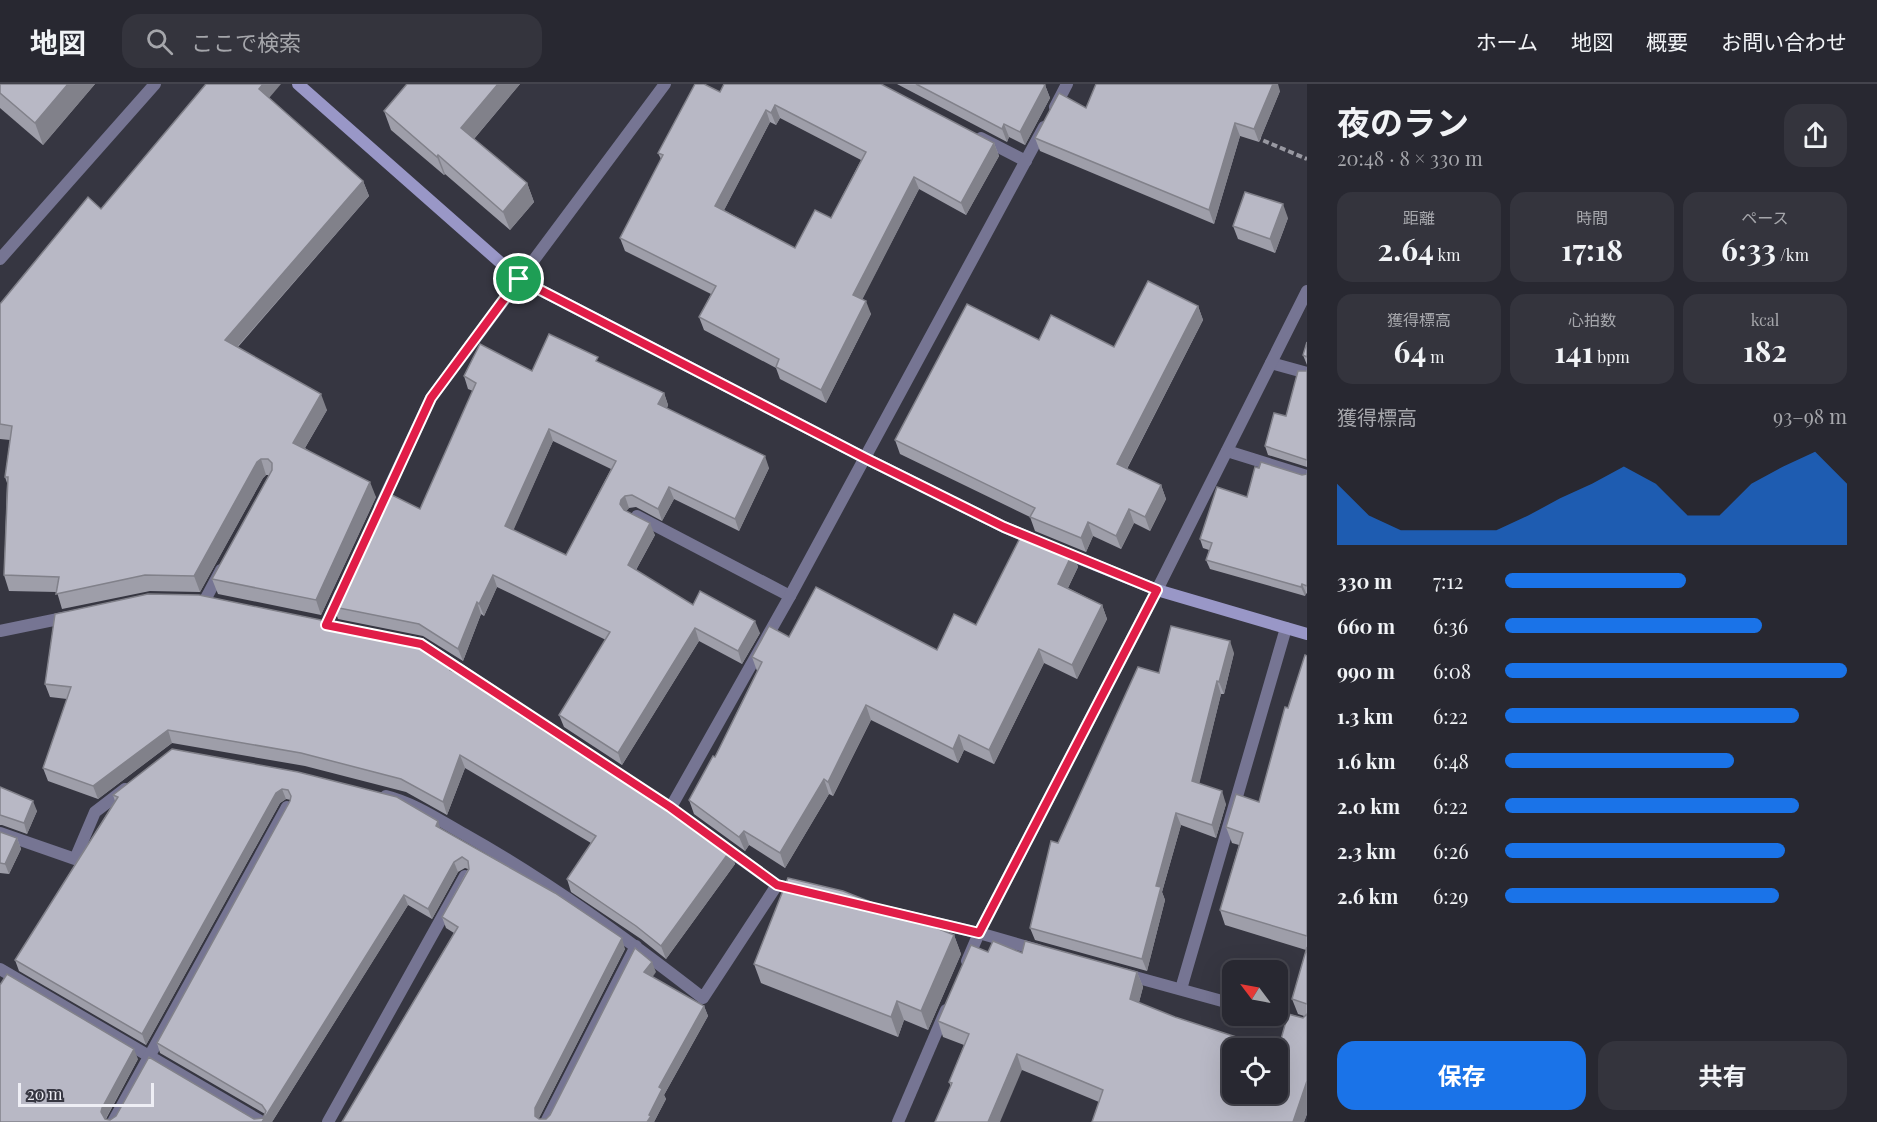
<!DOCTYPE html>
<html lang="ja">
<meta charset="utf-8">
<style>
:root{--surface:#282831;--page:#34343d;--text:#f1f3f6;--muted:#a5a6ab;--line:#44444d;--accent:#1a73e8}
body{margin:0;font-family:"Playfair Display","Noto Sans JP",serif;background:var(--page);color:var(--text);height:100vh;display:flex;flex-direction:column;font-size:22px;white-space:nowrap}
*{box-sizing:border-box;margin:0}
p{font-size:20px;color:var(--muted)}
.icon{flex:none;width:33px;height:33px;fill:none;stroke:currentColor;stroke-width:2;stroke-linecap:round;stroke-linejoin:round}
.map{position:relative;flex:1;overflow:hidden}
.panel{display:flex;flex-direction:column;background:var(--surface);width:570px}
.panel>*{flex:none}
.needle{width:39px;rotate:302deg}
.fabs{position:absolute;left:1222px;top:876px;display:grid;gap:12px}
.fabs a{display:grid;place-items:center;width:66px;height:66px;border-radius:12px;background:var(--surface);box-shadow:0 6px 24px #0002,0 0 0 2px var(--line);font-size:30px}
.scale{position:absolute;left:18px;bottom:15px;width:136px;box-sizing:border-box;padding-left:6px;border:3px solid #eeeef5;border-top:0;font-size:16px;line-height:21px;white-space:nowrap;color:#eeeef5;-webkit-text-stroke:4px #363641;paint-order:stroke}
.pin{position:absolute;display:grid;place-items:center;width:51px;height:51px;color:#fff;margin:-26px;border:3px solid #fff;border-radius:50%;box-shadow:0 2px 6px #0007}
.round{display:grid;place-items:center;flex:none;width:63px;height:63px;border-radius:18px;background:var(--page)}
.headline{display:flex;align-items:center;justify-content:space-between;height:102px;padding:0 30px}
h1{font-size:33px;font-weight:700;line-height:45px}
.figures{display:grid;grid-template-columns:repeat(3,1fr);gap:9px;height:102px;padding:6px 30px}
.figures div{display:grid;align-content:center;border-radius:15px;background:var(--page);text-align:center}
.figures b{font-size:30px;font-weight:700}
.figures small{font-size:16px;font-weight:400}
.figures p{font-size:16px}
.chart{height:168px;padding:12px 30px}
.chart p{display:flex;justify-content:space-between}
.chart svg{width:100%;height:108px;margin-top:6px;fill:var(--accent);opacity:.7}
.primary-button{display:flex;gap:12px;margin-top:auto;padding:12px 30px}
.primary-button a{flex:1;height:69px;border-radius:18px;background:var(--accent);color:#fff;font-size:24px;font-weight:700;line-height:69px;text-align:center}
.primary-button a+a{background:var(--page);color:var(--text)}
ul{padding:0 30px;list-style:none;font-size:20px}
li{display:grid;grid-template-columns:96px 72px 1fr;align-items:center;height:45px}
li i{height:15px;border-radius:8px;background:var(--accent)}
header{display:flex;align-items:center;gap:36px;box-sizing:border-box;height:84px;padding:0 30px;background:var(--surface);border-bottom:2px solid var(--line)}
header strong{font-size:28px}
nav{display:flex;gap:33px;margin-inline-start:auto;font-size:21px}
.search{width:420px;height:54px;background:var(--page);display:flex;align-items:center;gap:15px;box-sizing:border-box;padding:0 21px;border-radius:18px;color:var(--muted);font-size:22px}
main{display:flex;flex:1;min-height:0}
.map>svg:first-child{display:block}
.lines{fill:none;stroke-linecap:round;stroke-linejoin:round}
.path{stroke:#9898a1;stroke-width:4;stroke-dasharray:6 3;stroke-linecap:butt}
.lane{stroke:#767593;stroke-width:12}
.street{stroke:#767593;stroke-width:12}
.secondary{stroke:#9997c7;stroke-width:12}
.wall{fill:#9e9ea9;fill-rule:evenodd}
.shaded-wall{fill:#81818a}
.building{fill:#b8b8c5;stroke:#81818a;stroke-width:1.5;fill-rule:evenodd}
.route-casing{stroke:#fff;stroke-width:12}
.route{stroke:#e11d48;stroke-width:8}
</style>
<header>
<strong>地図</strong>
<div class="search"><svg class="icon" aria-label="search" viewBox="0 0 24 24"><circle cx="10" cy="10" r="6"/><path d="M15 15l6 6"/></svg>ここで検索</div>
<nav><a>ホーム</a><a>地図</a><a>概要</a><a>お問い合わせ</a></nav>
</header>
<main>
<div class="map">
<svg width="1307" height="1038" viewBox="0 0 1307 1038">
<rect width="100%" height="100%" fill="#363641"/>
<g class="lines">
<polyline class="path" points="1255,53 1307,75"/>
<g class="lane">
<polyline points="981,54 1026,77"/>
<polyline points="1271,279 1307,289"/>
<polyline points="1227,367 1307,392"/>
<polyline points="637,432 790,512"/>
<polyline points="205,516 221,486"/>
<path d="M386 712C414 719 439 736 464 750 548 797 627 855 703 914L777 801"/>
<polyline points="0,749 75,775 95,728 125,705"/>
<polyline points="1181,905 1286,544"/>
</g>
<g class="street">
<polyline points="1055,23 1067,0"/>
<polyline points="0,175 155,0"/>
<polyline points="380,423 431,314 665,0"/>
<polyline points="326,541 340,510"/>
<polyline points="0,547 68,533"/>
<polyline points="406,557 421,560 494,608"/>
<polyline points="654,713 777,801 799,807"/>
<polyline points="671,723 790,512 1044,43"/>
<polyline points="889,828 979,849 1038,866"/>
<polyline points="967,877 979,849 1157,506 1307,207"/>
<polyline points="0,885 262,1038"/>
<polyline points="1124,890 1233,920"/>
<polyline points="1274,932 1307,941"/>
<polyline points="113,1038 287,723"/>
<polyline points="328,1038 465,792"/>
<polyline points="546,1038 636,862"/>
<polyline points="898,1038 946,926"/>
</g>
<g class="secondary">
<polyline points="298,0 519,195 865,374 1004,443 1037,457"/>
<polyline points="1061,467 1157,506 1307,550"/>
</g>
</g>
<g class="wall">
<polygon points="0,0 95,0 43,61 0,24"/>
<polygon points="407,0 520,0 474,55 527,99 534,118 510,146 445,90 444,91 391,46 384,27"/>
<polygon points="897,0 1043,0 1045,1 1050,14 1025,61 1009,53 1007,58"/>
<polygon points="1280,7 1259,58 1240,52 1214,140 1040,67 1035,54 1086,24"/>
<path d="M720 8 994 59 999 72 966 131 919 105 862 215 871 230 826 319 780 295 776 284 704 246 699 233 711 210 625 167 620 154 661 75 658 69ZM780 34 861 76 831 134 795 164 724 126 770 38 776 41Z"/>
<polygon points="269,14 363,97 369,112 238,263 327,326 305,364 376,413 321,531 218,510 212,495 269,391 266,391 263,394 200,508 150,507 62,525 57,508 9,507 4,491 7,399 5,393 10,356 0,355 0,220 101,125"/>
<polygon points="1288,134 1275,169 1238,155 1233,142"/>
<polygon points="1198,222 1203,236 1127,385 1161,401 1166,415 1150,447 1134,439 1121,465 1093,452 1086,468 1035,447 1030,433 900,370 895,356 1039,256 1114,263"/>
<polygon points="1307,258 1307,281 1303,271"/>
<path d="M599 279 664 309 668 321 667 324 769 384 739 447 674 415 662 437 636 423 629 424 626 427 655 451 636 486 693 521 760 549 742 580 699 557 622 681 564 643 559 631 606 556 497 503 484 532 481 530 463 577 423 552 338 535 334 523 420 425 473 307 468 305 464 292 532 287ZM553 357 611 385 566 471 513 446Z"/>
<polygon points="1307,287 1307,383 1268,371 1265,362 1286,332"/>
<polygon points="1307,390 1307,510 1306,509 1305,512 1210,485 1206,476 1209,466 1203,464 1200,455 1247,413 1302,391"/>
<polygon points="1073,468 1078,483 1068,504 1102,521 1107,535 1077,595 1044,579 994,680 964,666 958,679 871,636 833,712 829,710 785,784 749,761 745,767 694,730 689,716 715,673 757,587 752,573 789,553 937,566 976,541"/>
<polygon points="1234,569 1224,610 1221,610 1199,699 1226,720 1216,754 1181,741 1162,808 1165,816 1147,887 1035,856 1030,844 1058,759 1159,589"/>
<polygon points="1307,572 1307,1030 1304,1038 1092,1038 1099,1018 1022,986 951,1003 949,998 964,961 943,953 938,937 988,868 1022,869 1137,888 1143,903 1139,918 1278,1010 1303,934 1304,932 1298,930 1292,915 1306,866 1225,841 1220,826 1239,761 1232,759 1226,743 1259,718 1288,624"/>
<polygon points="452,580 455,589 730,767 735,780 666,875 641,855 571,808 567,795 591,759 465,684 447,731 406,708 305,682 172,659 98,715 48,697 43,684 67,615 50,613 45,600"/>
<polygon points="172,665 441,745 625,865 539,1034 539,1035 546,1035 550,1031 656,888 652,893 704,922 708,932 664,1011 666,1015 654,1038 342,1038 454,849 446,844 442,833 468,785 465,784 458,788 432,835 408,821 272,1038 0,1038 138,975 106,1035 110,1036 254,1035 263,1034 265,1030 160,969 157,959 291,716 286,715 280,719 146,961 19,887 15,876 115,717 113,711"/>
<polygon points="0,703 37,727 27,750 2,741 0,741"/>
<polygon points="0,748 17,754 21,765 9,790 0,789"/>
<polygon points="954,851 961,870 928,946 904,936 898,953 761,899 754,880"/>
</g>
<g class="shaded-wall">
<polygon points="68,0 95,0 43,61 35,39"/>
<polygon points="263,0 281,0 264,20 259,5"/>
<polygon points="498,0 520,0 468,62 461,44"/>
<polygon points="1272,0 1278,0 1280,7 1259,58 1254,45"/>
<polygon points="1045,1 1050,14 1025,61 1020,48"/>
<polygon points="775,21 780,34 776,41 771,29"/>
<polygon points="766,26 770,38 720,134 715,122"/>
<polygon points="1235,39 1240,52 1214,140 1209,126"/>
<polygon points="1004,40 1009,53 1007,58 1002,45"/>
<polygon points="994,59 999,72 966,131 961,119"/>
<polygon points="438,71 445,90 444,91 437,73"/>
<polygon points="914,93 919,105 858,224 853,211"/>
<polygon points="363,97 369,112 230,271 225,256"/>
<polygon points="527,99 534,118 510,146 503,128"/>
<polygon points="1283,120 1288,134 1275,169 1270,155"/>
<polygon points="866,217 871,230 826,319 821,306"/>
<polygon points="1198,222 1203,236 1122,394 1117,380"/>
<polygon points="664,309 668,321 663,332 658,320"/>
<polygon points="321,310 327,326 299,374 293,359"/>
<polygon points="549,345 553,357 510,454 505,442"/>
<polygon points="765,372 769,384 739,447 735,435"/>
<polygon points="261,375 266,391 263,394 200,508 194,492 257,378"/>
<polygon points="370,398 376,413 321,531 316,516"/>
<polygon points="1161,401 1166,415 1150,447 1145,433"/>
<polygon points="669,403 674,415 662,437 658,425"/>
<polygon points="625,412 629,424 625,428 620,420 621,416"/>
<polygon points="1129,425 1134,439 1121,465 1116,452"/>
<polygon points="1088,438 1093,452 1086,468 1081,454"/>
<polygon points="650,439 655,451 632,493 628,481"/>
<polygon points="1073,468 1078,483 1063,514 1058,500"/>
<polygon points="493,491 497,503 484,532 479,520"/>
<polygon points="1302,500 1306,509 1305,512 1301,503"/>
<polygon points="477,518 481,530 463,577 458,565"/>
<polygon points="1102,521 1107,535 1077,595 1072,581"/>
<polygon points="755,537 760,549 742,580 738,567"/>
<polygon points="695,544 699,557 622,681 618,669"/>
<polygon points="1230,557 1234,569 1224,610 1219,598"/>
<polygon points="1039,565 1044,579 994,680 989,666"/>
<polygon points="452,580 457,593 450,586"/>
<polygon points="1217,597 1221,610 1197,709 1192,697"/>
<polygon points="866,621 871,636 833,712 828,698"/>
<polygon points="168,646 172,659 98,715 93,702"/>
<polygon points="959,651 964,666 958,679 953,665"/>
<polygon points="460,671 465,684 447,731 443,718"/>
<polygon points="824,695 829,710 785,784 780,769"/>
<polygon points="282,705 286,715 280,719 146,961 142,950 276,709"/>
<polygon points="1222,707 1226,720 1216,754 1212,741"/>
<polygon points="33,717 37,727 27,750 24,739"/>
<polygon points="1176,729 1181,741 1162,808 1165,816 1147,887 1142,875 1156,802"/>
<polygon points="438,737 441,747 436,742"/>
<polygon points="744,747 749,761 745,767 739,753"/>
<polygon points="17,754 21,765 9,790 5,780"/>
<polygon points="730,767 735,780 666,875 661,862"/>
<polygon points="454,778 458,788 432,835 428,825"/>
<polygon points="404,811 408,821 272,1038 262,1038"/>
<polygon points="954,851 961,870 928,946 921,927"/>
<polygon points="622,854 625,865 539,1034 539,1038 535,1032 535,1024"/>
<polygon points="652,878 656,888 648,899 644,888"/>
<polygon points="1137,888 1143,903 1136,930 1130,915"/>
<polygon points="897,917 904,936 898,953 891,933"/>
<polygon points="704,922 708,932 664,1011 666,1015 654,1038 647,1038 649,1031 659,1003"/>
<polygon points="134,965 138,975 106,1034 105,1038 101,1028 102,1024"/>
<polygon points="1017,970 1022,986 1000,1038 988,1038"/>
<polygon points="1307,997 1307,1030 1304,1038 1293,1038"/>
</g>
<g class="building">
<polygon points="0,0 68,0 35,39 0,9"/>
<polygon points="206,0 263,0 259,5 363,97 225,256 321,310 293,359 370,398 316,516 212,495 272,386 272,379 268,375 261,375 257,378 194,492 145,491 56,510 59,493 4,491 8,393 5,393 12,342 0,340 0,220 88,113 101,125"/>
<polygon points="407,0 498,0 461,44 527,99 503,128 438,71 437,73 384,27"/>
<path d="M695 0H704L720 8 724 0H881L994 59 961 119 914 93 853 211 866 217 821 306 776 283 779 275 699 233 716 202 620 154 663 71 658 69ZM775 21 866 68 831 134 815 126 795 164 715 122 766 26 771 29Z"/>
<polygon points="916,0 1043,0 1045,1 1020,48 1004,40 1002,45"/>
<polygon points="1096,0 1273,0 1254,45 1235,39 1209,126 1035,54 1059,9 1086,24"/>
<polygon points="1245,108 1283,120 1270,155 1233,142"/>
<polygon points="1148,197 1198,222 1117,380 1161,401 1145,433 1129,425 1116,452 1088,438 1081,454 1030,433 1035,424 895,356 967,220 1039,256 1051,231 1114,263"/>
<path d="M549 250 598 273 596 277 664 309 658 320 765 372 735 435 669 403 658 425 632 411 625 412 621 416 620 420 624 426 650 439 628 481 693 521 700 507 755 537 738 567 695 544 618 669 559 631 610 548 493 491 479 520 477 518 458 565 419 540 334 523 386 408 420 425 476 299 464 292 480 260 532 287ZM549 345 616 377 566 471 505 442Z"/>
<polygon points="1307,258 1307,273 1303,271"/>
<polygon points="1298,287 1307,287 1307,376 1265,362 1274,329 1286,332"/>
<polygon points="1261,378 1302,391 1307,390 1307,502 1302,500 1301,503 1206,476 1212,459 1200,455 1217,403 1247,413 1255,383 1259,384"/>
<polygon points="1023,448 1073,468 1058,500 1102,521 1072,581 1039,565 989,666 959,651 953,665 866,621 828,698 824,695 780,769 744,747 739,753 689,716 713,672 715,673 762,578 752,573 769,542 789,553 816,503 937,566 954,530 976,541"/>
<polygon points="148,510 199,511 413,555 452,580 450,586 482,600 662,717 730,767 661,862 636,842 567,795 596,752 460,671 443,718 401,695 301,669 168,646 93,702 43,684 71,603 45,600 55,530"/>
<polygon points="1171,542 1230,557 1219,598 1217,597 1192,697 1222,707 1212,741 1176,729 1156,802 1161,803 1142,875 1030,844 1051,757 1058,759 1138,583 1159,589"/>
<polygon points="1305,571 1307,572 1307,852 1220,826 1243,749 1226,743 1236,710 1259,718 1285,623 1288,624"/>
<polygon points="172,665 298,688 397,713 438,737 436,742 555,809 622,854 535,1024 535,1032 539,1035 546,1035 550,1031 635,864 652,878 644,888 704,922 659,1003 662,1005 649,1031 651,1032 647,1038 342,1038 458,843 442,833 469,785 468,777 462,773 454,778 428,825 404,811 262,1038 0,1038 0,901 7,890 134,965 102,1024 101,1028 105,1035 110,1036 116,1032 149,973 254,1035 263,1034 266,1027 262,1021 157,959 290,717 291,712 288,706 282,705 276,709 142,950 15,876 118,713 113,711"/>
<polygon points="0,703 33,717 24,739 0,731"/>
<polygon points="0,748 17,754 5,780 0,779"/>
<polygon points="788,794 843,807 954,851 921,927 897,917 891,933 754,880"/>
<polygon points="993,857 1022,869 1025,857 1137,888 1130,915 1175,933 1270,964 1233,964 1233,1010 1278,1010 1278,966 1288,930 1303,934 1307,930 1307,997 1293,1038 1092,1038 1103,1006 1017,970 988,1038 935,1038 952,999 949,998 969,950 938,937 971,861 988,868"/>
<polygon points="1307,863 1307,920 1292,915"/>
</g>
<g class="lines">
<defs>
<polygon id="route" points="519,195 865,374 1004,443 1157,506 979,849 777,801 670,723 421,560 326,541 431,314"/>
</defs>
<use href="#route" class="route-casing"/>
<use href="#route" class="route"/>
</g>
</svg>
<div class="fabs">
<a><svg class="needle" viewBox="-14 -14 28 28"><path d="M0-13l5 13h-10z" fill="#e53935"/><path d="M0 13l5-13h-10z" fill="#a5a6ab"/></svg></a>
<a><svg class="icon" aria-label="locate" viewBox="0 0 24 24"><circle cx="12" cy="12" r="6"/><path d="M12 2v4M12 18v4M2 12h4M18 12h4"/></svg></a>
</div>
<div class="scale">20 m</div>
<div class="pin" style="left:519px;top:195px;background:#1e9e55"><svg class="icon" aria-label="arrive" viewBox="0 0 24 24"><path d="M6 21V4h12l-3 4 3 4H6"/></svg></div>
</div>
<section class="panel">
<div class="headline"><div><h1>夜のラン</h1><p>20:48 · 8 × 330 m</p></div><a class="round"><svg class="icon" aria-label="share" viewBox="0 0 24 24"><path d="M12 15V3M7 8l5-5 5 5M5 13v7h14v-7"/></svg></a></div>
<div class="figures">
<div><p>距離</p><b>2.64<small> km</small></b></div>
<div><p>時間</p><b>17:18</b></div>
<div><p>ペース</p><b>6:33<small> /km</small></b></div>
</div>
<div class="figures">
<div><p>獲得標高</p><b>64<small> m</small></b></div>
<div><p>心拍数</p><b>141<small> bpm</small></b></div>
<div><p>kcal</p><b>182</b></div>
</div>
<div class="chart"><p><span>獲得標高</span>93–98 m</p>
<svg viewBox="0 0 160 44" preserveAspectRatio="none"><path d="M0 44V19L10 32L20 38L30 38L40 38L50 38L60 32L70 25L80 19L90 12L100 19L110 32L120 32L130 19L140 12L150 6L160 19V44z"/></svg>
</div>
<ul>
<li><b>330 m</b>7:12<i style="width:53%"></i></li>
<li><b>660 m</b>6:36<i style="width:75%"></i></li>
<li><b>990 m</b>6:08<i style="width:100%"></i></li>
<li><b>1.3 km</b>6:22<i style="width:86%"></i></li>
<li><b>1.6 km</b>6:48<i style="width:67%"></i></li>
<li><b>2.0 km</b>6:22<i style="width:86%"></i></li>
<li><b>2.3 km</b>6:26<i style="width:82%"></i></li>
<li><b>2.6 km</b>6:29<i style="width:80%"></i></li>
</ul>
<div class="primary-button"><a>保存</a><a>共有</a></div>
</section>
</main>
